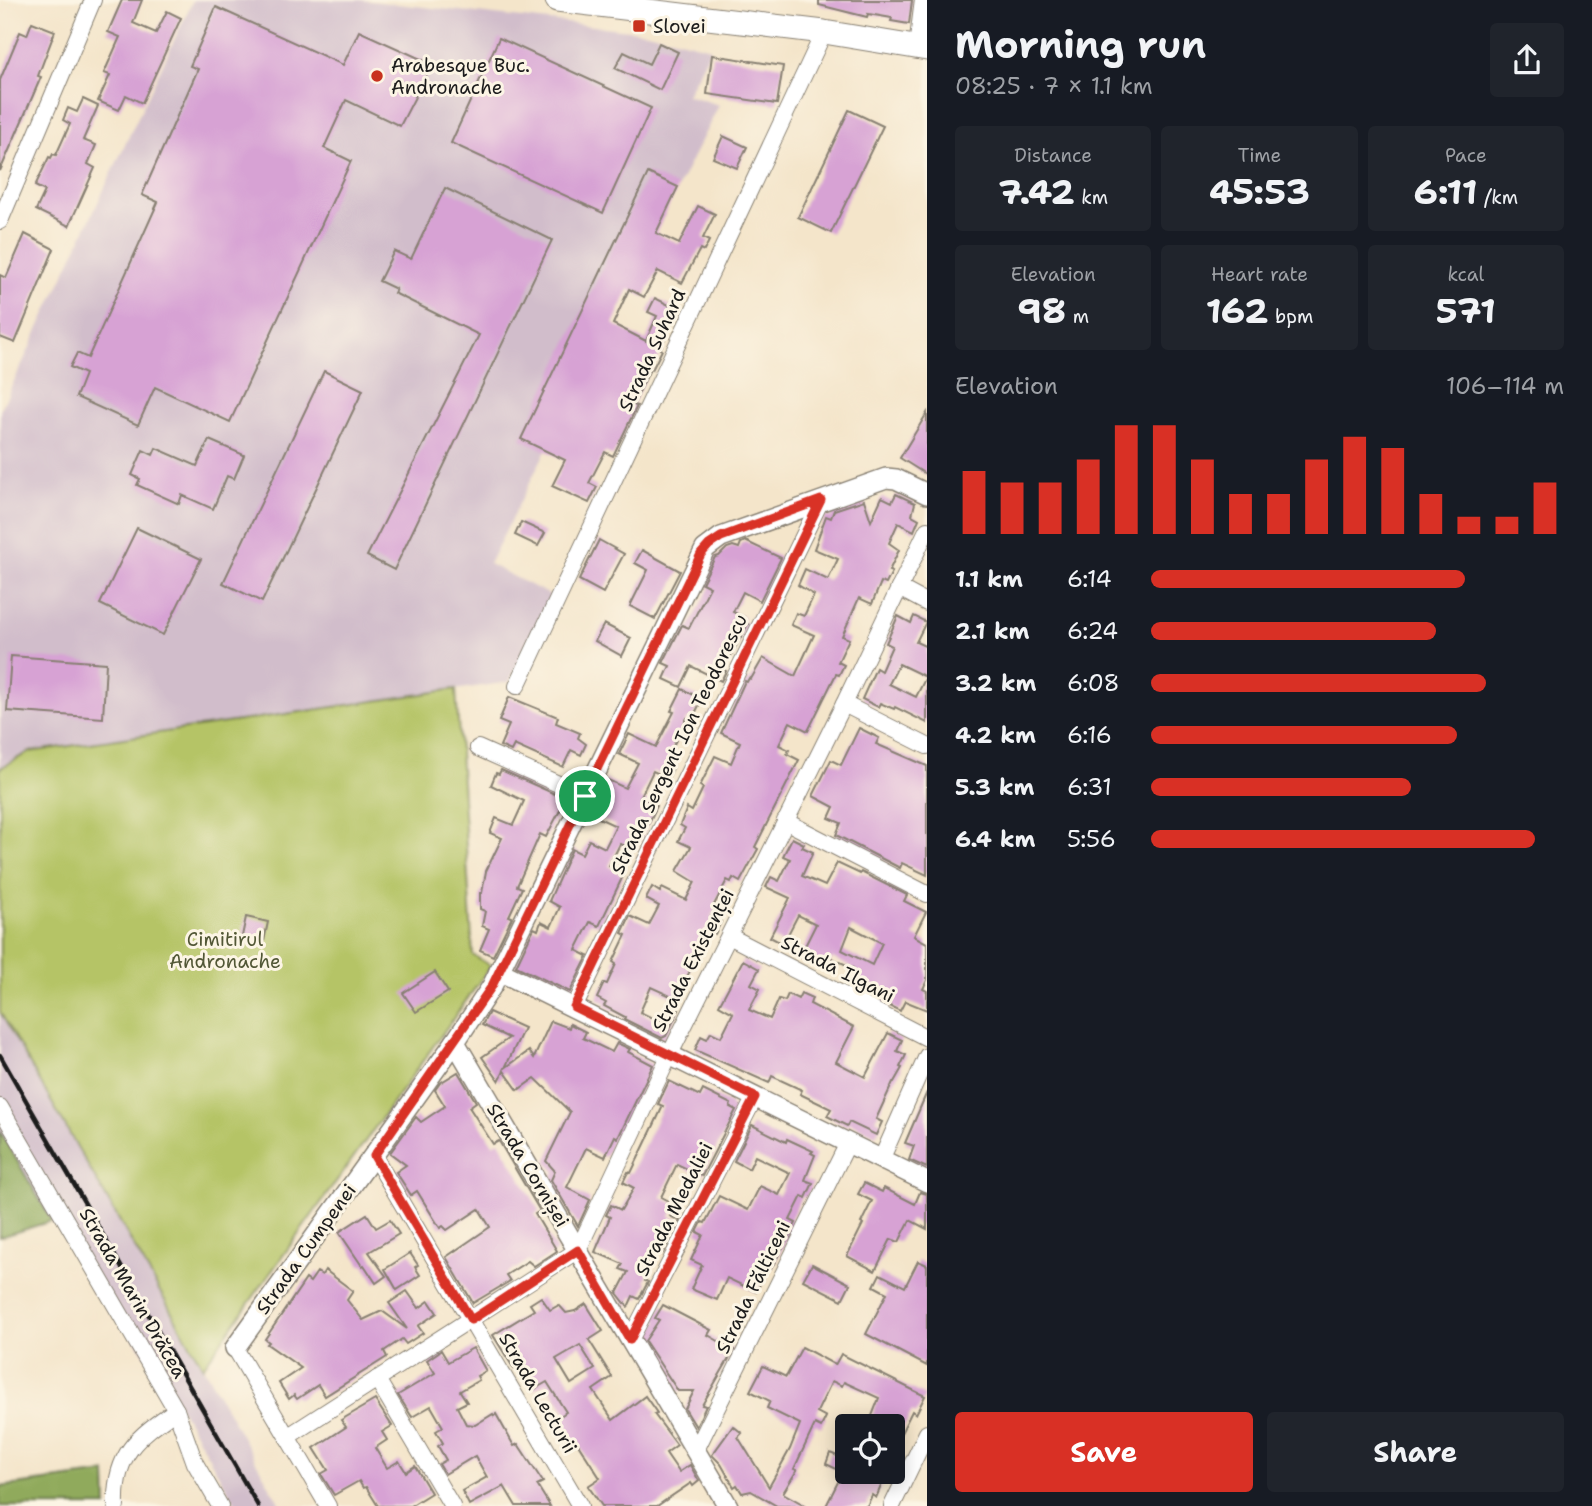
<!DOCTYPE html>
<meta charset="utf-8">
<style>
:root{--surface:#171b24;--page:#20242c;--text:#f1f3f6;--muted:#9ea1a6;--accent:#d93025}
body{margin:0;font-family:"Shantell Sans",sans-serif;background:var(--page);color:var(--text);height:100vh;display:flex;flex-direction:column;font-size:26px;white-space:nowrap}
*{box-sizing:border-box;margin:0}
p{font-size:23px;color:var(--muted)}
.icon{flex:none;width:38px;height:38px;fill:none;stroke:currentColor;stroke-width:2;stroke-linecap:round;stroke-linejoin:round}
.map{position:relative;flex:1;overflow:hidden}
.side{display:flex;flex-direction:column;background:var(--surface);width:665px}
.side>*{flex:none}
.tools{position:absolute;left:835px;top:1414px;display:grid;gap:14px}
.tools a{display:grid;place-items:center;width:70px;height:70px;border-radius:7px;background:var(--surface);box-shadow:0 4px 18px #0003;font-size:35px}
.pin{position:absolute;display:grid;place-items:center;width:60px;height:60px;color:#fff;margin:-30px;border:4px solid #fff;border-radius:50%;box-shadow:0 2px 7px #0007}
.round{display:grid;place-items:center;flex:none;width:74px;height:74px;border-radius:7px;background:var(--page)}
.headline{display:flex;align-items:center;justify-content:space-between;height:119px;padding:0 28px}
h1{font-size:38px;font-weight:700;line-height:52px}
.stats{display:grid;grid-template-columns:repeat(3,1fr);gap:10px;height:119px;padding:7px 28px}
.stats div{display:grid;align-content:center;border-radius:7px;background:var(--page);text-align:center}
.stats b{font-size:35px;font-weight:700}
.stats small{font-size:19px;font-weight:400}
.stats p{font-size:19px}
.chart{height:196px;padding:14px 28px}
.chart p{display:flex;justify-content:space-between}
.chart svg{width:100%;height:126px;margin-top:7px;stroke:var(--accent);stroke-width:6}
.action{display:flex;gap:14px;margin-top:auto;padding:14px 28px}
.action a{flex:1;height:80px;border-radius:7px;background:var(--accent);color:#fff;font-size:28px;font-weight:700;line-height:80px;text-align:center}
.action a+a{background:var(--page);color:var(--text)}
ul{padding:0 28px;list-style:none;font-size:23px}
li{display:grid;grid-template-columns:112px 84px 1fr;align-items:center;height:52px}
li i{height:18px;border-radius:9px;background:var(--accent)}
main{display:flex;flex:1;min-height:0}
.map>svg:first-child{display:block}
.industrial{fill:#d1bdcb}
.green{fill:#b5c466;stroke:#687041;stroke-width:2}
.forest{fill:#90aa5b;stroke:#56633c;stroke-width:2}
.building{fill:#d7a2d4;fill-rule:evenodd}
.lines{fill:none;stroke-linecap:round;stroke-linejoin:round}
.minor-casing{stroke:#888073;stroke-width:18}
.tertiary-casing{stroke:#888073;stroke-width:22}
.secondary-casing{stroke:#888073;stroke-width:25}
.minor{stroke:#fff;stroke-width:16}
.tertiary{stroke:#fff;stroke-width:19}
.secondary{stroke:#fff;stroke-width:23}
.rail{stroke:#1c1c1c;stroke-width:4.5}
.route-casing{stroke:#fff;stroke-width:14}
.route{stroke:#d93025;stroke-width:9}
.poi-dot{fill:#c8321e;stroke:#fcf5e5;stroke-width:2.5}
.labels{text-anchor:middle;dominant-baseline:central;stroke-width:6;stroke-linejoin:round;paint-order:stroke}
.poi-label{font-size:19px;fill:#1c1c1c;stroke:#fcf5e5;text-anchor:start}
.street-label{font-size:19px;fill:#1c1c1c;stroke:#fcf5e5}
.park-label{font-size:19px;fill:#525736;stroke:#fcf5e5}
</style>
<main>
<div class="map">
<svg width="927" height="1506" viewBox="0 0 927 1506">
<rect width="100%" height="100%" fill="#fcf5e5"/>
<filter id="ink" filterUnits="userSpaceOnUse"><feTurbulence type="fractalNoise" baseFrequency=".0143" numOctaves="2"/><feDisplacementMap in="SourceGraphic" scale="14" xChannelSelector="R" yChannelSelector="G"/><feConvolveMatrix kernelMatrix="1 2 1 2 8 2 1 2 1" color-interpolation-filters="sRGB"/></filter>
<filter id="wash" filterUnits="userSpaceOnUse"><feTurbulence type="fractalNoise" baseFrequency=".00686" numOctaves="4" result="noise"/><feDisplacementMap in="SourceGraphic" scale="28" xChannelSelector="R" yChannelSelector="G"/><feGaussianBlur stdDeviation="1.57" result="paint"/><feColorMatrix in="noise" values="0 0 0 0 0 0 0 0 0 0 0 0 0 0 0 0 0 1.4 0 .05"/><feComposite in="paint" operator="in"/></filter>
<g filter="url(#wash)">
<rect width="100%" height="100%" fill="#f4e5ca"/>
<g class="industrial">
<polygon points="193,0 361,0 647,32 711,48 687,95 719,105 489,564 552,596 509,682 29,752 0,768 0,411"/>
<polygon points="0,1012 203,1367 281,1506 237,1506 174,1397 52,1221 0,1131"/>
</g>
<polygon class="green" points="456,689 473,955 491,966 203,1367 0,1012 0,768 29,752"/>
<g class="forest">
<polygon points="0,1131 52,1221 0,1237"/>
<polygon points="106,1473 107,1506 0,1506 0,1487"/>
</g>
<g id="blocks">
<g class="building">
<polygon points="122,0 142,0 133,23 156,33 167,11 181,18 142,103 126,95 119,110 98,101 110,75 104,73 120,37 108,32"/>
<polygon points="819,0 912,0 909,24 891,21 892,18 868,14 867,17 819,5"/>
<polygon points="216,7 343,65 359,31 432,64 400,126 346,100 324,148 351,161 230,422 155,387 138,425 76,397 85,374 70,367 77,353 88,358 158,202 142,195 198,69 190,66"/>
<polygon points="32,22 55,31 38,76 41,77 0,171 0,80 20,32 27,35"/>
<polygon points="499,38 651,108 603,213 451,143"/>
<polygon points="659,43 678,52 660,90 615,68 624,52 649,64"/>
<polygon points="712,55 783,66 777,104 707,94"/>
<polygon points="83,99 98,106 83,140 96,145 88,164 95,168 69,226 36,210 45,191 35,186 49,157 51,158 53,154 56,155 70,124 63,120 68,108 77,112"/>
<polygon points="849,110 883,126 831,233 798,217"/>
<polygon points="723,136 747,147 737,168 713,158"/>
<polygon points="648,173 678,187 656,233 679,244 698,206 715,214 703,238 709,241 704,251 700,249 682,283 658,271 644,297 629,289 613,324 646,341 657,316 648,312 655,298 671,306 669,310 677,313 660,349 662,350 652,370 650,369 633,405 637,406 613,456 605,452 589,483 597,487 589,503 552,486 565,460 521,439"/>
<polygon points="445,188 552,240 394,570 367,556 479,335 394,293 396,289 379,281 394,251 411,259"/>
<polygon points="25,234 54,249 15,343 0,337 0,275 6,278"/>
<polygon points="324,371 363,390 262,602 223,583"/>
<polygon points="927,413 927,475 900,458"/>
<polygon points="209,440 244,455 234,479 227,476 213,509 182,495 179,504 137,485 140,479 132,475 143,450 153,455 156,448 197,466"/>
<polygon points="896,494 915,503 912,515 919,519 914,531 898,523 889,543 899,550 889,571 892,572 886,584 881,582 872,604 859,598 842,636 849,639 838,662 844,665 839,675 836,674 808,731 790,722 779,745 789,750 787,754 799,760 755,847 758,849 740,882 733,878 731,882 727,880 714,905 717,906 711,917 721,922 715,934 705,929 690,960 694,962 677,999 651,987 640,1012 660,1022 668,1005 679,1010 666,1036 662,1038 624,1019 625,1017 604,1006 606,1003 597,998 604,983 607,984 616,964 613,962 626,935 622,933 630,916 649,925 659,906 646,899 652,887 660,892 662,888 686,900 695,882 677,871 691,847 678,841 685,828 680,825 687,808 692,811 703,788 700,786 715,756 731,763 740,742 721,733 745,681 747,682 749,678 751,679 763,658 795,676 814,635 791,625 796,613 804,616 814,595 798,585 805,569 828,580 838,559 814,549 826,516 831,518 834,510 864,500 871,521 882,497 892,502"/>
<polygon points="521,522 545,533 538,546 515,535"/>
<polygon points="137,528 201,559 163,635 100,604"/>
<polygon points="599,540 624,554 603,593 579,580"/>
<polygon points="745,541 781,558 760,601 743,592 733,612 744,617 742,621 748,624 723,670 726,671 721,681 691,666 681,687 664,679 670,666 663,663 682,625 689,628 710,587 702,583 715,557 719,556 727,548 733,546 739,548 741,543"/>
<polygon points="642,550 680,571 655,619 630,606 648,570 635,563"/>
<path d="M898 616 911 623 914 616 926 622 916 642 927 647V723L895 707 894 709 880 703 878 707 862 699 876 668 881 671 892 646 886 643ZM899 664 926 677 916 697 889 684Z"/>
<polygon points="604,624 631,638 622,656 595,641"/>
<polygon points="11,656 106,663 103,718 7,711"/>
<polygon points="682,689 702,699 692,720 687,718 669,754 671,755 667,763 674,766 668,778 653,771 640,798 657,806 636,849 620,844 609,866 623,876 599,926 590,922 576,950 588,956 570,992 516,966 534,928 538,930 541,922 551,927 560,907 549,901 572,849 582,854 589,840 605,848 616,826 590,814 606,779 625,788 638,763 619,754 629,734 656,747 674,712 671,711"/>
<polygon points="509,697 558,717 556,723 580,733 578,738 586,744 581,755 571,750 563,767 514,745 511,751 500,746 509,725 499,721"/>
<polygon points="859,728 879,738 876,744 927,766 927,875 902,863 900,868 836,835 841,823 829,818 834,807 813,796 831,760 841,765"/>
<polygon points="501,770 566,799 546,837 540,834 517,886 522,888 509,916 512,917 493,956 480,950 489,929 482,926 485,911 480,909 480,893 482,893 486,871 502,838 490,833 496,818 513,825 524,801 491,785 496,773 499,774"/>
<path d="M792 838 804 844 802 847 813 852 802 876 825 886 837 863 860 874 861 872 907 895 904 901 926 912 914 936 927 943V980L923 989 927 991V1010L905 1001 900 1011 871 997 873 995 855 985 857 982 852 979 854 975 850 973 853 968 832 958 828 968 800 956 816 924 798 915 783 944 770 937 790 898 766 887 771 877 779 881 790 859 783 856ZM851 927 882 943 872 965 842 950Z"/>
<polygon points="246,917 268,922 263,946 241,941"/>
<polygon points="743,960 759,969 751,984 760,989 749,1010 770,1019 779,999 785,1001 788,994 798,999 801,993 812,998 810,1004 854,1027 836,1062 865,1077 888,1033 902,1040 897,1051 906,1055 900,1067 902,1068 894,1082 893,1082 876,1119 882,1122 876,1135 849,1122 847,1126 827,1116 831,1109 800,1094 802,1090 772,1076 769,1083 695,1050 701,1036 707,1039 711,1032 721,1037 733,1013 719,1005"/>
<polygon points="435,972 448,992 416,1012 403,993"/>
<polygon points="489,1012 524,1028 505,1068 529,1051 534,1058 551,1021 569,1028 570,1024 586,1032 583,1038 612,1052 617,1043 630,1049 628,1052 653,1065 618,1138 615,1136 605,1157 586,1148 567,1187 590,1200 578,1226 551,1180 555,1171 546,1161 570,1112 535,1078 518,1090 504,1071 499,1081 482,1057 509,1038 482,1025"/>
<polygon points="458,1072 476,1102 469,1107 493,1144 499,1141 540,1211 535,1214 557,1251 534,1266 528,1261 506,1275 510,1281 473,1303 446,1257 490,1227 479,1209 447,1230 443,1226 440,1228 417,1191 411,1195 396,1172 406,1165 390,1153 416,1117 421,1122 445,1106 435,1090 440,1083"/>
<polygon points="669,1081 700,1096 703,1090 731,1104 730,1107 736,1110 702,1176 677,1164 661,1197 676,1205 670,1216 680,1221 663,1253 654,1248 643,1271 648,1273 645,1281 648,1282 639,1299 633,1296 628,1307 617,1293 628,1272 620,1269 623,1264 595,1252 610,1217 606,1215 611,1205 621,1210 634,1188 623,1182 628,1172 631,1173 655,1123 663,1106 658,1104"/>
<polygon points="927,1092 927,1168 909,1160 914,1146 905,1143"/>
<polygon points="752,1125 786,1142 787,1139 813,1151 811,1153 815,1155 805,1180 813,1183 806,1198 802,1196 790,1220 796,1223 771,1269 768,1268 756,1292 727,1278 717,1300 691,1289 702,1265 691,1260 703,1235 697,1232 702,1222 705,1223 719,1196 748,1210 760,1186 779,1195 790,1173 755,1156 749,1169 734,1161"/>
<polygon points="864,1183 882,1192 884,1188 915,1204 920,1192 927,1194 927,1229 910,1220 899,1242 891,1239 875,1271 847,1256 863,1224 861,1223 872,1201 858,1194"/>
<polygon points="367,1214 376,1228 390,1220 399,1234 369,1252 386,1276 376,1283 364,1265 362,1266 339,1232"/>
<polygon points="410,1253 418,1265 415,1267 420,1275 397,1290 385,1269"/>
<polygon points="918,1261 927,1265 927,1366 866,1334 887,1293 874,1286 880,1274 905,1287"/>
<polygon points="812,1264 850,1284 842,1300 803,1280"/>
<polygon points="325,1270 353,1291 347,1300 363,1320 382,1311 407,1329 389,1303 407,1291 419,1308 429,1301 437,1313 418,1326 423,1333 406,1344 402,1339 384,1351 387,1357 325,1396 318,1385 297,1399 294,1395 289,1399 279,1383 301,1368 267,1344 269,1342 265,1339 306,1279 310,1282 317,1272 322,1275"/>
<path d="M541 1297 550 1310 559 1305 566 1313 575 1311 586 1304 603 1331 589 1340 612 1377 593 1390 613 1420 645 1396 657 1413 654 1414 677 1445 666 1453 679 1472 690 1465 699 1481 693 1486 691 1483 657 1506H602L588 1486 600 1478 575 1439 572 1441 570 1438 565 1441 553 1421 566 1412 547 1382 533 1390 519 1366 514 1369 493 1335 534 1310 530 1304ZM580 1345 595 1369 571 1384 556 1359Z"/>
<polygon points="663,1305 711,1330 708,1335 734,1350 702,1405 706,1406 696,1427 685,1409 694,1391 678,1391 645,1341 659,1320 655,1318"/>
<polygon points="802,1347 835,1365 841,1354 925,1396 916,1414 912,1411 892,1451 892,1426 880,1426 870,1421 879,1398 844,1382 842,1386 832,1381 817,1412 826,1417 821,1427 815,1424 794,1469 797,1470 783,1493 806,1506 777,1506 751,1491 742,1493 737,1485 734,1487 721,1464 712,1455 733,1426 742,1433 738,1437 769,1487 790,1449 800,1424 767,1408 770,1401 750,1391 763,1366 786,1377"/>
<polygon points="473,1348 486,1371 477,1376 479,1380 460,1391 467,1402 457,1407 466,1424 475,1425 493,1414 494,1416 496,1414 514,1446 518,1444 543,1482 537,1485 550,1506 516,1506 504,1486 469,1505 462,1491 487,1477 475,1456 445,1474 439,1464 446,1460 438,1446 443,1443 436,1431 443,1427 431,1406 412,1417 398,1395 435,1373 427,1360 440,1351 441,1350 448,1362"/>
<polygon points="375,1400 392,1426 382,1432 387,1440 375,1448 387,1468 399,1461 406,1472 415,1466 431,1493 410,1506 378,1506 366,1487 363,1488 359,1481 334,1495 321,1474 328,1470 314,1448 346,1427 341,1420"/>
<polygon points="830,1453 847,1460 847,1472 887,1472 876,1498 872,1495 867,1506 826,1506 843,1472 826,1464"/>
</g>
</g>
</g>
<g filter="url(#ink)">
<use href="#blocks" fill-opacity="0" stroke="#888073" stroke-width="2"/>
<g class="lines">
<defs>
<g id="minor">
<polyline points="917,47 923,0"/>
<polyline points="0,221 93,0"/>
<polyline points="899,588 927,603"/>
<polyline points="517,686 824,32"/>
<polyline points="844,704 927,746"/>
<polyline points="478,748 585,796"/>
<polyline points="785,821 927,894"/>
<polyline points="729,936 927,1038"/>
<polyline points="574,1008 821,500"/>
<polyline points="0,1107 176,1410 195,1463 220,1506"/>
<polyline points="374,1156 580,1506"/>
<polyline points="881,1160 927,1056"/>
<polyline points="630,1340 755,1097"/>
<polyline points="235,1348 328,1506"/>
<polyline points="377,1379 452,1506"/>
<polyline points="287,1437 578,1250 670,1054 844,704 927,530"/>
<polyline points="696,1450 848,1143"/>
<path d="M116 1506C114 1454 137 1437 176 1410"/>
<polyline points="892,1506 927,1433"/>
</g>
<g id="tertiary">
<polyline points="499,971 927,1182"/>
<polyline points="455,1042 728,1506"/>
<polyline points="235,1348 455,1042 492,986 705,549 721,537 886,478 896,479 927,494"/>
</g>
<polyline id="secondary" points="557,0 824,32 927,49"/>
</defs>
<use href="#minor" class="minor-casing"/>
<use href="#tertiary" class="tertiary-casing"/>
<use href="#secondary" class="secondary-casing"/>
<use href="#minor" class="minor"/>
<use href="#tertiary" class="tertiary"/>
<use href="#secondary" class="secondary"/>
<polyline class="rail" points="0,1055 258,1506"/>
</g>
</g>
<g class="lines" filter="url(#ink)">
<defs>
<polygon id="route" points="821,500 574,1007 755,1097 630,1340 578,1250 471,1320 374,1156 492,986 701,554 709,545 721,537"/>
</defs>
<use href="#route" class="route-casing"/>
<use href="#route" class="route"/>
</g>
<g class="poi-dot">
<rect x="632" y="19" width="14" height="14" rx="3.5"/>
<circle cx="377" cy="76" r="7"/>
</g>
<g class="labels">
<g class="poi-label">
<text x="653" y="26">Slovei</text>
<text x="391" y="65">Arabesque Buc.<tspan x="391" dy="22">Andronache</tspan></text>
</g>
<g class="street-label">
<text transform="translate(652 350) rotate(-65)">Strada Suhard</text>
<text transform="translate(679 744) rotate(-64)">Strada Sergent Ion Teodorescu</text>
<text transform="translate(693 960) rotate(-63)">Strada Existenței</text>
<text transform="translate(838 969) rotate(27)">Strada Ilgani</text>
<text transform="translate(528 1165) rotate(59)">Strada Cornișei</text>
<text transform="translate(674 1209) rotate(-63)">Strada Medaliei</text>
<text transform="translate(306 1249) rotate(-54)">Strada Cumpenei</text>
<text transform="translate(753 1287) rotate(-64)">Strada Fălticeni</text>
<text transform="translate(133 1293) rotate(60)">Strada Marin Drăcea</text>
<text transform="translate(538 1393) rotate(60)">Strada Lecturii</text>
</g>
<g class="park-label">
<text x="225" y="939">Cimitirul<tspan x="225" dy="22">Andronache</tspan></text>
</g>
</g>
</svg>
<div class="tools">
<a><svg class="icon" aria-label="locate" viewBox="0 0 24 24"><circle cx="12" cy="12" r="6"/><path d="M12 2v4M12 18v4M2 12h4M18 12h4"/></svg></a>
</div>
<div class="pin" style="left:585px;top:796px;background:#1e9e55"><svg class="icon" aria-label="arrive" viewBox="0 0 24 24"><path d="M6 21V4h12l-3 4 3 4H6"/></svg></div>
</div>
<section class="side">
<div class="headline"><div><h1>Morning run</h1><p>08:25 · 7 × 1.1 km</p></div><a class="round"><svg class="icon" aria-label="share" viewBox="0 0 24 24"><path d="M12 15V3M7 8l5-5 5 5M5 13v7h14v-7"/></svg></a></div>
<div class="stats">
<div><p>Distance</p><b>7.42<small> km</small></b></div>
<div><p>Time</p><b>45:53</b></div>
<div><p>Pace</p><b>6:11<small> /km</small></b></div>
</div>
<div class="stats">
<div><p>Elevation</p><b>98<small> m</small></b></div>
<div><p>Heart rate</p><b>162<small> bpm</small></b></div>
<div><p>kcal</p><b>571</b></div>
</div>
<div class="chart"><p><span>Elevation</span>106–114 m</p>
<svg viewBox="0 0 160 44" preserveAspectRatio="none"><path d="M5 44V22M15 44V26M25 44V26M35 44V18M45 44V6M55 44V6M65 44V18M75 44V30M85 44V30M95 44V18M105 44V10M115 44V14M125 44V30M135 44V38M145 44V38M155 44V26"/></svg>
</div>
<ul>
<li><b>1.1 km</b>6:14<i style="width:76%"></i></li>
<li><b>2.1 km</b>6:24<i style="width:69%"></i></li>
<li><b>3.2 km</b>6:08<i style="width:81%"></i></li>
<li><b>4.2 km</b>6:16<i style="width:74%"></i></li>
<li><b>5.3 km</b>6:31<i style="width:63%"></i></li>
<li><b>6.4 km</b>5:56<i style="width:93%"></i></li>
</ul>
<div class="action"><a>Save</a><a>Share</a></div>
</section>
</main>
